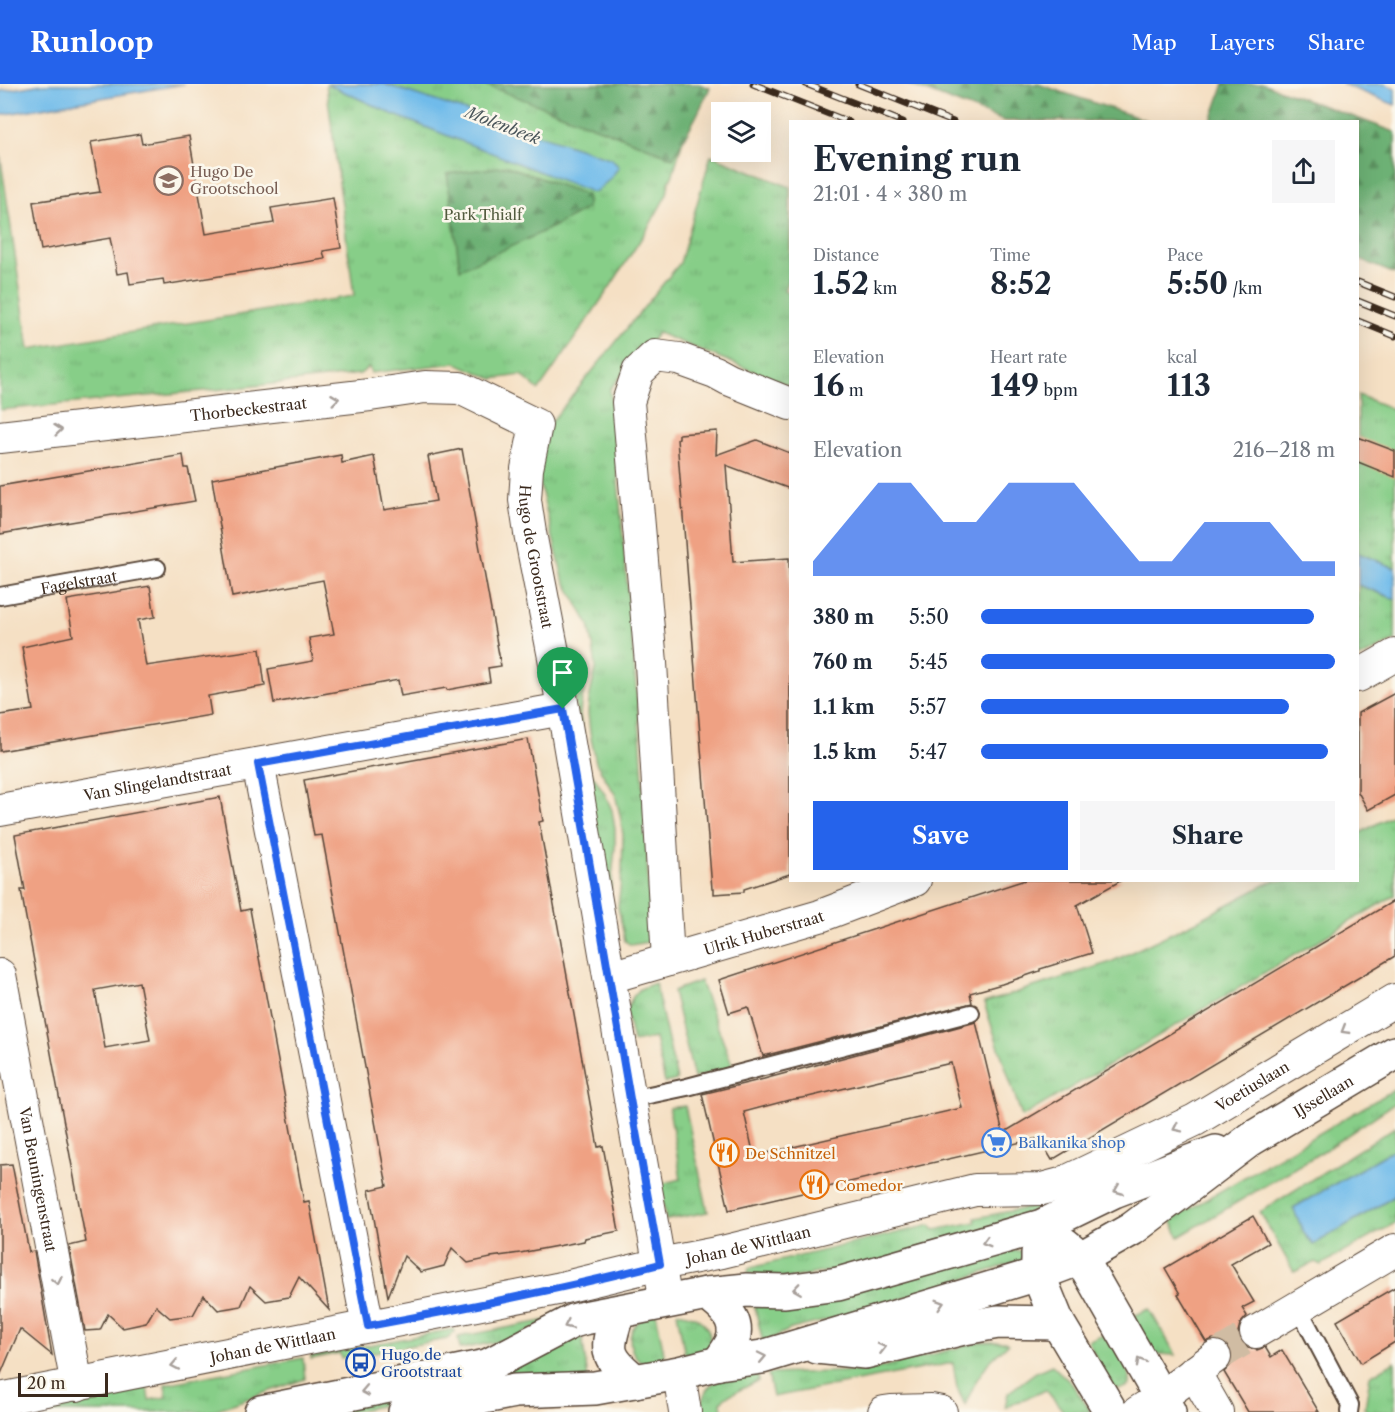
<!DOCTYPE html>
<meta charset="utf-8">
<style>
:root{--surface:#fff;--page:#f6f6f7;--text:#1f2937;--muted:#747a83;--accent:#2563eb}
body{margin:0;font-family:"Libre Caslon Text",serif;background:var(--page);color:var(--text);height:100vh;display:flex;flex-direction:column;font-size:22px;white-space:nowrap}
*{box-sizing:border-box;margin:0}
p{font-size:20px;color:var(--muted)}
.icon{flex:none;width:33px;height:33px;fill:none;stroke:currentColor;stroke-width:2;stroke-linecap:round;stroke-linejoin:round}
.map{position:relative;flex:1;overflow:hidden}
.side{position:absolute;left:789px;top:36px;width:570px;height:762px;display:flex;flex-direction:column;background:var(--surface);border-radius:0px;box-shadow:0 6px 24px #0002}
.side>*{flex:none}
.fabs{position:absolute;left:711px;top:18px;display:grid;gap:12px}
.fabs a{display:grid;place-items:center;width:60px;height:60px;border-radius:0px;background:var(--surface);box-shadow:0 6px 24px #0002;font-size:30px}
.scale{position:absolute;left:18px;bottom:15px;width:90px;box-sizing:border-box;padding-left:6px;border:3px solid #3b2a1e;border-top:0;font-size:16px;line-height:21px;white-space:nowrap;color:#3b2a1e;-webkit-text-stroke:4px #fbf7ec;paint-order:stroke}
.pin{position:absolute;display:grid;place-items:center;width:51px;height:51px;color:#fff;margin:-62px -26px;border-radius:50% 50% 50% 0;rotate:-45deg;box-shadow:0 0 6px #0007}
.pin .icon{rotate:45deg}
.round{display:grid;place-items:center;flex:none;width:63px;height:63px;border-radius:0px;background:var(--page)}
.summary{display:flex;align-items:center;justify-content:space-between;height:102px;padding:0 24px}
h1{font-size:33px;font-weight:700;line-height:45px}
.metrics{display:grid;grid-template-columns:repeat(3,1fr);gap:9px;height:102px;padding:6px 24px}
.metrics div{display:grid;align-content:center}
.metrics b{font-size:30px;font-weight:700}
.metrics small{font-size:16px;font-weight:400}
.metrics p{font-size:16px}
.chart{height:168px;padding:12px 24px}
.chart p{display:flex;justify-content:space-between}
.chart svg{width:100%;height:108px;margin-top:6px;fill:var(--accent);opacity:.7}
.action{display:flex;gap:12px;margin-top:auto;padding:12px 24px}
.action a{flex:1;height:69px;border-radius:0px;background:var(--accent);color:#fff;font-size:24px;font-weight:700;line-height:69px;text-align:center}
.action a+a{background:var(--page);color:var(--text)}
ul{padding:0 24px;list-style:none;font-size:20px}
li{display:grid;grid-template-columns:96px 72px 1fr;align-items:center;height:45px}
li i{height:15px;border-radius:8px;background:var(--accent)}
header{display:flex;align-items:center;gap:36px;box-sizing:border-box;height:84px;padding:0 30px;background:var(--accent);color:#fff}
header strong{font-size:28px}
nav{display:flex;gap:33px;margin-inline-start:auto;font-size:21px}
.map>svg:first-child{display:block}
.grass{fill:url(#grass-tufts);stroke:#617c53;stroke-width:1.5}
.forest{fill:url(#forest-firs);stroke:#546e49;stroke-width:1.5}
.water{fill:#70bbea;stroke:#567284;stroke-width:1.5}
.building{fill:#efa183;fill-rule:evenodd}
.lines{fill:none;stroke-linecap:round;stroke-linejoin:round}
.street-tunnel{stroke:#d0bca3;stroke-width:32;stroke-dasharray:32 16;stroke-linecap:butt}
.lane-casing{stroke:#574537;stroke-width:20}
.street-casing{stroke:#574537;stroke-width:34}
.secondary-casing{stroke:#574537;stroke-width:36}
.lane{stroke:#fff;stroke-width:16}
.street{stroke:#fff;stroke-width:32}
.secondary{stroke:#fff;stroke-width:33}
.rail-casing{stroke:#3b2a1e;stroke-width:7}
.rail{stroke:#fbf7ec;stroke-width:4.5;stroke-dasharray:14;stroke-linecap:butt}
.oneway{stroke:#a79f9a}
.route-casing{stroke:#fff;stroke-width:12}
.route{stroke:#2563eb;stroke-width:8}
.labels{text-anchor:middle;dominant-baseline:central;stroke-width:5;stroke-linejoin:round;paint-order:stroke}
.education-label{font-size:15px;fill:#785e54;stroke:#fbf7ec;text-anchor:start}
.park-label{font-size:15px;fill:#525b3e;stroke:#fbf7ec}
.street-label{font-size:15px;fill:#3b2a1e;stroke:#fbf7ec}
.shop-label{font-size:15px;fill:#366cbe;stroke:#fbf7ec;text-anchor:start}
.food-label{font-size:15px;fill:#c56008;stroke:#fbf7ec;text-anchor:start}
.transit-label{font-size:15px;fill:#164399;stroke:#fbf7ec;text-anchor:start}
.water-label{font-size:16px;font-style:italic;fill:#4b565b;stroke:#fbf7ec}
</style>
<header>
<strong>Runloop</strong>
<nav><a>Map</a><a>Layers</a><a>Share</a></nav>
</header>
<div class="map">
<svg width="1395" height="1328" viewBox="0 0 1395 1328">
<defs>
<pattern id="grass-tufts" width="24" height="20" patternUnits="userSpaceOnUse" patternTransform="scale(1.5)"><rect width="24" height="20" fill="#87ce88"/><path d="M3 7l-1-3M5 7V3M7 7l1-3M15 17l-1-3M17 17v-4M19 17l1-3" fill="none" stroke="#75b175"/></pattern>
<pattern id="forest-firs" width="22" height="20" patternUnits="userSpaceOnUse" patternTransform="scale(1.5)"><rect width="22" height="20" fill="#6db174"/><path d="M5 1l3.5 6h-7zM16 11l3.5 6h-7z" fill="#5b905f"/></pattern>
</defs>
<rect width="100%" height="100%" fill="#fbf7ec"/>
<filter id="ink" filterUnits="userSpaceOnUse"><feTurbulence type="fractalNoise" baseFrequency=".0167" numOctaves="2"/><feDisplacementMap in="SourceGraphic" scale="12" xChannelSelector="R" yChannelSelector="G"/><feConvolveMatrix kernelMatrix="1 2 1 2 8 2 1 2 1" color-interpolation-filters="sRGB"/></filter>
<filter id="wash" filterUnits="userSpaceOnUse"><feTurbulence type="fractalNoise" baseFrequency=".008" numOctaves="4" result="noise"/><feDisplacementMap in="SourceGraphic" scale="24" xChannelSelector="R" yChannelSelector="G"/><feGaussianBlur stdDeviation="1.35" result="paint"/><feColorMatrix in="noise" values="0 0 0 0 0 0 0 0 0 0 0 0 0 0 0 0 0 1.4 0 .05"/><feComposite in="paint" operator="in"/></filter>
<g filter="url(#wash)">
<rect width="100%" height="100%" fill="#f5e0c4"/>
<g class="grass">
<polygon points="326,0 688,0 698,4 672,93 669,98 667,110 648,144 608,206 539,306 521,291 493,295 456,279 371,289 369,283 360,290 245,303 0,326 0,70 29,265 354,212"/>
<polygon points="711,71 790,103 790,190 784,206 790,209 790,302 658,249 610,305 641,660 651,853 648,858 631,861 625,857 618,823 622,788 623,751 620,731 615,710 596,679 590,649 588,629 589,615 596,585 593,561 589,541 563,494 536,385 551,338 680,179"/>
<polygon points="1358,311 1395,326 1395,484 1358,469"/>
<polygon points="1358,501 1395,515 1395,556 1358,575"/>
<polygon points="586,587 588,590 581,620 580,631 588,684 604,708 612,726 615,745 615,764 609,823 570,590"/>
<polygon points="1395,730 1395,811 1022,1033 984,919 1111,878 1197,837 1272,797 1358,796 1358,750"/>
<polygon points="700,897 733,983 694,994 673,907"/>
<polygon points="655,899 677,996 665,999 655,954 633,958 626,927 633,913 640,905"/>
<polygon points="1395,1005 1395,1019 1325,1066 1179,1153 1171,1136"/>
<polygon points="685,1022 708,1128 666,1136 660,1100 681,1095 669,1024"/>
<polygon points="1395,1043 1395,1065 1293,1124 1313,1161 1395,1112 1395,1139 1321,1181 1315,1178 1294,1188 1260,1128"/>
<polygon points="1101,1099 1006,1138 881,1178 790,1194 748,1189 749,1184 930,1141 934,1146 976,1138 975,1134 1032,1123 1031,1117"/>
<polygon points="996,1166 1022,1167 1032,1173 854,1230 791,1245 763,1259 753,1215"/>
<polygon points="1149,1225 1176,1271 1155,1270 1131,1233"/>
<path d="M677 1228C693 1230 711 1238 710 1257 709 1260 709 1263 707 1266 702 1271 692 1274 686 1277Z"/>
<path d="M656 1229 666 1280C657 1281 650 1282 642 1278 628 1270 626 1247 639 1237 644 1234 651 1231 656 1229Z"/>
<polygon points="553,1235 515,1254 460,1265 458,1253"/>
<polygon points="454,1245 455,1248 447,1255 341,1274 340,1269 311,1275 311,1272"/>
<polygon points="581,1245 588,1295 507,1297 349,1328 291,1328"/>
<path d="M1103 1250C1114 1265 1132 1282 1130 1301 1124 1305 1118 1307 1112 1302 1106 1297 1092 1265 1088 1257Z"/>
<polygon points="980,1258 1005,1258 1008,1260 988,1279 976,1297 965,1321 957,1304 953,1279 773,1313 768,1290 860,1287 879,1284"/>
<polygon points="303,1274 305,1295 209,1328 18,1328 147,1303 149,1316 167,1313 165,1300"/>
<polygon points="1395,1277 1395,1328 1368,1328 1365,1324 1370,1292"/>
<polygon points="1052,1281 1072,1300 1091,1328 1064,1328 1046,1306 1005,1323 1008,1309 1036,1288"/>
<path d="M758 1290V1297L725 1313 721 1318 722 1328H703C698 1291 733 1293 758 1290Z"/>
</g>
<g class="forest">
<polygon points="483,0 699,0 710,4 696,33 673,74 640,60"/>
<polygon points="907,0 1038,0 1148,37 1004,37"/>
<polygon points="1224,0 1264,0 1395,48 1395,190 1358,175 1358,38 1211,37"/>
<path d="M507 82 587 111V124C547 148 503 166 460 185L447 90Z"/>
</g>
<g class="water">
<polygon points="43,0 184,0 0,31 0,7"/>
<polygon points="327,0 384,0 612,75 619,83 609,96 594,109 392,30"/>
<polygon points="1342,0 1385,0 1395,4 1395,21"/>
<polygon points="1358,469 1395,484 1395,515 1358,501"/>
<polygon points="1395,1065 1395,1112 1313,1161 1304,1149 1293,1124"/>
</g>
<g id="blocks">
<g class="building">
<polygon points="140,50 142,60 189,52 206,150 274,139 271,124 333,114 341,164 323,167 325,175 164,201 163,195 130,200 128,188 117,190 110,154 41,166 33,118 100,108 91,58"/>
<polygon points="717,347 716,371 757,356 790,369 790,405 726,381 733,478 789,474 790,502 790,790 744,805 744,808 714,810 714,805 712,805 677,355 679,354 679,350"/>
<polygon points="1358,353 1395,367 1395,393 1358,378"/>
<polygon points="462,365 501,582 488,584 490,598 447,606 446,604 401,612 398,596 274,619 268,585 313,577 309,554 334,550 323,496 232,513 212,395 341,371 342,379 374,372 384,426 436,417 428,372"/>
<polygon points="183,371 185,384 188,384 195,417 0,450 0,402"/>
<polygon points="150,502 155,533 138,536 146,582 260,565 265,602 208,612 211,631 0,667 0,631 33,626 22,563 73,552 67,516"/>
<polygon points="1395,609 1395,711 1368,726 1358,708 1358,629"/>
<polygon points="528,655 543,737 539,738 598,1063 603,1062 619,1147 585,1154 584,1157 520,1169 491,1173 491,1174 468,1179 452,1164 444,1182 421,1188 404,1172 388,1213 369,1106 387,1102 322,751 314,752 304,696"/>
<path d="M220 713 241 827 250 825 304 1118 309 1117 329 1226 299 1193 289 1213 266 1217 250 1202 241 1222 218 1226 204 1211 193 1231 170 1234 156 1222 146 1239 123 1244 108 1230 100 1246 85 1247 69 1162 86 1158 26 834 21 806H25L15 751ZM139 898 150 956 105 964 95 906Z"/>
<polygon points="1025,796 1122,796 1077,821 1092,869 1040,885 1040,887 1002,900 970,909 972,919 763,972 748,923 729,929 719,896"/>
<path d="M1395 816V872L1052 1076 1039 1054 729 1126 702 1010 764 995 976 938 1003 1049ZM951 979 962 1024 754 1072 744 1028 789 1016 808 1013Z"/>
<polygon points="12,1080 29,1168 34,1167 52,1271 20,1245 0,1292 0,1081"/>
<polygon points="1253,1132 1268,1159 1231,1180 1254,1218 1242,1224 1247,1232 1240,1240 1238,1248 1240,1257 1248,1264 1257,1266 1265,1263 1271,1273 1282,1266 1319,1328 1248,1328 1224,1288 1232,1280 1233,1270 1230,1263 1222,1256 1213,1255 1206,1258 1178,1211 1180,1210 1165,1184"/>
<polygon points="1395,1203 1395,1258 1361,1279 1337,1237"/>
</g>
</g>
</g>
<g filter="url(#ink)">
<use href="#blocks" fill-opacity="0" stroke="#574537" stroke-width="1.5"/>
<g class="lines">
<polyline class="street-tunnel" points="1215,1273 1256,1248"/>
<defs>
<g id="lane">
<path id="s1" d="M0 512 157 484"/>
<polyline points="630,1015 687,1003 971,929"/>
<polyline points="1298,1223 1350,1321 1349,1328"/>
</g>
<g id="street">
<path id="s2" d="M0 353 370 311 425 303 460 304 536 341 527 385 525 416 530 449 557 589 630 1015 663 1201"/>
<polyline points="1358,592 1395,571"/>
<polyline points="258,680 368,1242"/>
<path id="s3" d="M0 726 563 625"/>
<polyline points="668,876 651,579 628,318 638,288 655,272 679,275 715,288 728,295 790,320"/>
<path id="s4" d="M0 891 77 1301"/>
<path id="s5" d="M610 893 820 832 915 796"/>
<polyline points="1256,1248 1395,1166"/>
<polyline points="1194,1288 1217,1328"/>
<polyline points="679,1289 685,1328"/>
<path id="s6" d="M0 1315 557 1205 660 1180 722 1168 975 1106 1042 1105 1061 1100 1195 1036 1395 916"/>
<polyline points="884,1328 891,1327 931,1326 941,1328"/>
<polyline points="1138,1328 1160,1314 1215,1273"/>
</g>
<g id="secondary">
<polyline points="1064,1160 1081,1174 1169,1328"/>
<polyline points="1038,1169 1038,1190 1058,1239 1111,1328"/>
<path d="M707 1210C722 1221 741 1236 732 1258 729 1265 723 1272 719 1279"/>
<path d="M618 1228C606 1265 603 1271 635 1297"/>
<polyline points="817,1263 865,1268 964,1244 998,1238 1058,1239"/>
<polyline points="261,1328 487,1282 573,1237 584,1234 707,1210 747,1206 785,1207 838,1200 1042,1142 1114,1107 1216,1068"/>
<path id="s7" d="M405 1328 515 1307 595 1304 679 1289 719 1279 762 1273 1038 1190 1081 1174 1132 1145 1251 1055 1395 969"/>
</g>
</defs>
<use href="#lane" class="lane-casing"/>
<use href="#street" class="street-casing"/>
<use href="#secondary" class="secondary-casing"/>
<use href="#lane" class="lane"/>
<use href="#street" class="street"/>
<use href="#secondary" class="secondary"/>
<defs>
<g id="rail">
<polyline points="753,0 849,38"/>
<polyline points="806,0 903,38"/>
<polyline points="858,0 953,38"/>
<polyline points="1358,198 1395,213"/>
<polyline points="1358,217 1395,232"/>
<polyline points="1358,237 1395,252"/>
</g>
</defs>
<use href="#rail" class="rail-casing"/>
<use href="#rail" class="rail"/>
</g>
<defs><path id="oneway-chevron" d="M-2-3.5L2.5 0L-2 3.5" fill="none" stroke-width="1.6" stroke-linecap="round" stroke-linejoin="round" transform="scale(1.5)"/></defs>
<g class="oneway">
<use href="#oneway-chevron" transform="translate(335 315) rotate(-7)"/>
<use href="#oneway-chevron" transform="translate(58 346) rotate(-6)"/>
<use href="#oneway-chevron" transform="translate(1345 946) rotate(149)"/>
<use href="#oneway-chevron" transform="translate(1177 1044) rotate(154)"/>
<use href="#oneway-chevron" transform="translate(1118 1106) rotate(158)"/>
<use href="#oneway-chevron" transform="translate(986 1158) rotate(164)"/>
<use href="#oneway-chevron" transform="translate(57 1197) rotate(79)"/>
<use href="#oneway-chevron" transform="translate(797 1205) rotate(172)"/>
<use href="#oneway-chevron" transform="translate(940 1220) rotate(-17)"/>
<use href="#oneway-chevron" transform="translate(568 1241) rotate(155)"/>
<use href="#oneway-chevron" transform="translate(882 1264) rotate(-14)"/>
<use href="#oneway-chevron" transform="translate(762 1273) rotate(-12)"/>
<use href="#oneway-chevron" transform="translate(1140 1278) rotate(-120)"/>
<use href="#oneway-chevron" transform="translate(175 1281) rotate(169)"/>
<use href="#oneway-chevron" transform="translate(365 1307) rotate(169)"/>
</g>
</g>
<g class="lines" filter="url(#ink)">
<defs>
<path id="route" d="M563 625 630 1015 660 1180C563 1205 466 1224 368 1242L258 680Z"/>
</defs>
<use href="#route" class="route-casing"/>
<use href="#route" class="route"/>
</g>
<defs>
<symbol id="school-ring" viewBox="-11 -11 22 22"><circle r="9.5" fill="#fbf7ec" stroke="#8d6e63" stroke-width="1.5"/><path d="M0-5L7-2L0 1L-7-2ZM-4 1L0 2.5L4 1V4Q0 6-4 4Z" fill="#8d6e63"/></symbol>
<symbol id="supermarket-ring" viewBox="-11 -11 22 22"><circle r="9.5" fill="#fbf7ec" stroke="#3f7fe0" stroke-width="1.5"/><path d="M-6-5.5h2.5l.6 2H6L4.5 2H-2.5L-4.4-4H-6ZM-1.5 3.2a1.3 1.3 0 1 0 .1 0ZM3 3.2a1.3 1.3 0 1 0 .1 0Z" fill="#3f7fe0"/></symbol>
<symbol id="restaurant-ring" viewBox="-11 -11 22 22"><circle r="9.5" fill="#fbf7ec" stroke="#e8710a" stroke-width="1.5"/><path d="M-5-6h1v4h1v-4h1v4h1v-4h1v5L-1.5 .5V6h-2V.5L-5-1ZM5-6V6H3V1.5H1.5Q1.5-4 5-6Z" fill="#e8710a"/></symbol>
<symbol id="bus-ring" viewBox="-11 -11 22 22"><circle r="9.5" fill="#fbf7ec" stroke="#1a4fb4" stroke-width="1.5"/><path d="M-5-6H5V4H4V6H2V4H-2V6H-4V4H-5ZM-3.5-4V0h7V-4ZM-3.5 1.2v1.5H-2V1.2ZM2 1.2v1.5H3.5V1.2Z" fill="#1a4fb4"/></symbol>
</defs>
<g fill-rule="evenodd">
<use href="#school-ring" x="152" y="80" width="33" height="33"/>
<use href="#supermarket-ring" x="980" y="1042" width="33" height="33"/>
<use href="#restaurant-ring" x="708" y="1052" width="33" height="33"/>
<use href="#restaurant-ring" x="798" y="1084" width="33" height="33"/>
<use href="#bus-ring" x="344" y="1262" width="33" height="33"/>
</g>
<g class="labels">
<g class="education-label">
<text x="190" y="87">Hugo De<tspan x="190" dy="17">Grootschool</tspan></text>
</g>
<g class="park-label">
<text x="483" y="130">Park Thialf</text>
</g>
<g class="street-label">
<text stroke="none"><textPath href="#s2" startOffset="250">Thorbeckestraat</textPath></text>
<text stroke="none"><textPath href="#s2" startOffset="681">Hugo de Grootstraat</textPath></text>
<text stroke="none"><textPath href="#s1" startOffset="80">Fagelstraat</textPath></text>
<text stroke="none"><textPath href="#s3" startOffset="160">Van Slingelandtstraat</textPath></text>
<text stroke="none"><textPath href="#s5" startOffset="160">Ulrik Huberstraat</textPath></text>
<text stroke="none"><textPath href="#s6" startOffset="1299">Voetiuslaan</textPath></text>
<text stroke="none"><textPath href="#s7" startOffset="988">IJssellaan</textPath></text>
<text stroke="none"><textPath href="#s4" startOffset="208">Van Beuningenstraat</textPath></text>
<text stroke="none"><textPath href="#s6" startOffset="764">Johan de Wittlaan</textPath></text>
<text stroke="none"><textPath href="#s6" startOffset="278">Johan de Wittlaan</textPath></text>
</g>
<g class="shop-label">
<text x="1018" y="1058">Balkanika shop</text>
</g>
<g class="food-label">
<text x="745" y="1069">De Schnitzel</text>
<text x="835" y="1101">Comedor</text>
</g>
<g class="transit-label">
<text x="381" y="1270">Hugo de<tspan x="381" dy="17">Grootstraat</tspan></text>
</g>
<g class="water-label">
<text transform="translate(503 41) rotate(21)">Molenbeek</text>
</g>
</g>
</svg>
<div class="fabs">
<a><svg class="icon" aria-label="layers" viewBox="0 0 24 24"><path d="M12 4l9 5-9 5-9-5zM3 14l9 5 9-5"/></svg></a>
</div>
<div class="scale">20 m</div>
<div class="pin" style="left:563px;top:625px;background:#1e9e55"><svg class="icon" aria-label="arrive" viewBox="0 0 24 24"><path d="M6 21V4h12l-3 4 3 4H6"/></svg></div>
<section class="side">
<div class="summary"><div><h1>Evening run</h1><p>21:01 · 4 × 380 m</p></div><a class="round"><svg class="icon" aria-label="share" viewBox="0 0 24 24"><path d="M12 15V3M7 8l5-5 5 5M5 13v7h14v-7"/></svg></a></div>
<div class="metrics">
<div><p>Distance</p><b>1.52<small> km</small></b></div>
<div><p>Time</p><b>8:52</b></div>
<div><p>Pace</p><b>5:50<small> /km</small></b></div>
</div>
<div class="metrics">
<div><p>Elevation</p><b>16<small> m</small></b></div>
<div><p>Heart rate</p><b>149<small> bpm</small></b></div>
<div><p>kcal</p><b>113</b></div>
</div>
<div class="chart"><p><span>Elevation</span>216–218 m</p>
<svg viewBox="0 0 160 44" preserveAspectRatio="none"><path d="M0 44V38L10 22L20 6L30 6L40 22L50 22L60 6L70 6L80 6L90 22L100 38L110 38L120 22L130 22L140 22L150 38L160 38V44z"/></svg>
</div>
<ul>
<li><b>380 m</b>5:50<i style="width:94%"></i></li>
<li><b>760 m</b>5:45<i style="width:100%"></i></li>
<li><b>1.1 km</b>5:57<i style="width:87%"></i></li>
<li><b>1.5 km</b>5:47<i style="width:98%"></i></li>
</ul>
<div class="action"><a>Save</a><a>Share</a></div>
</section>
</div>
